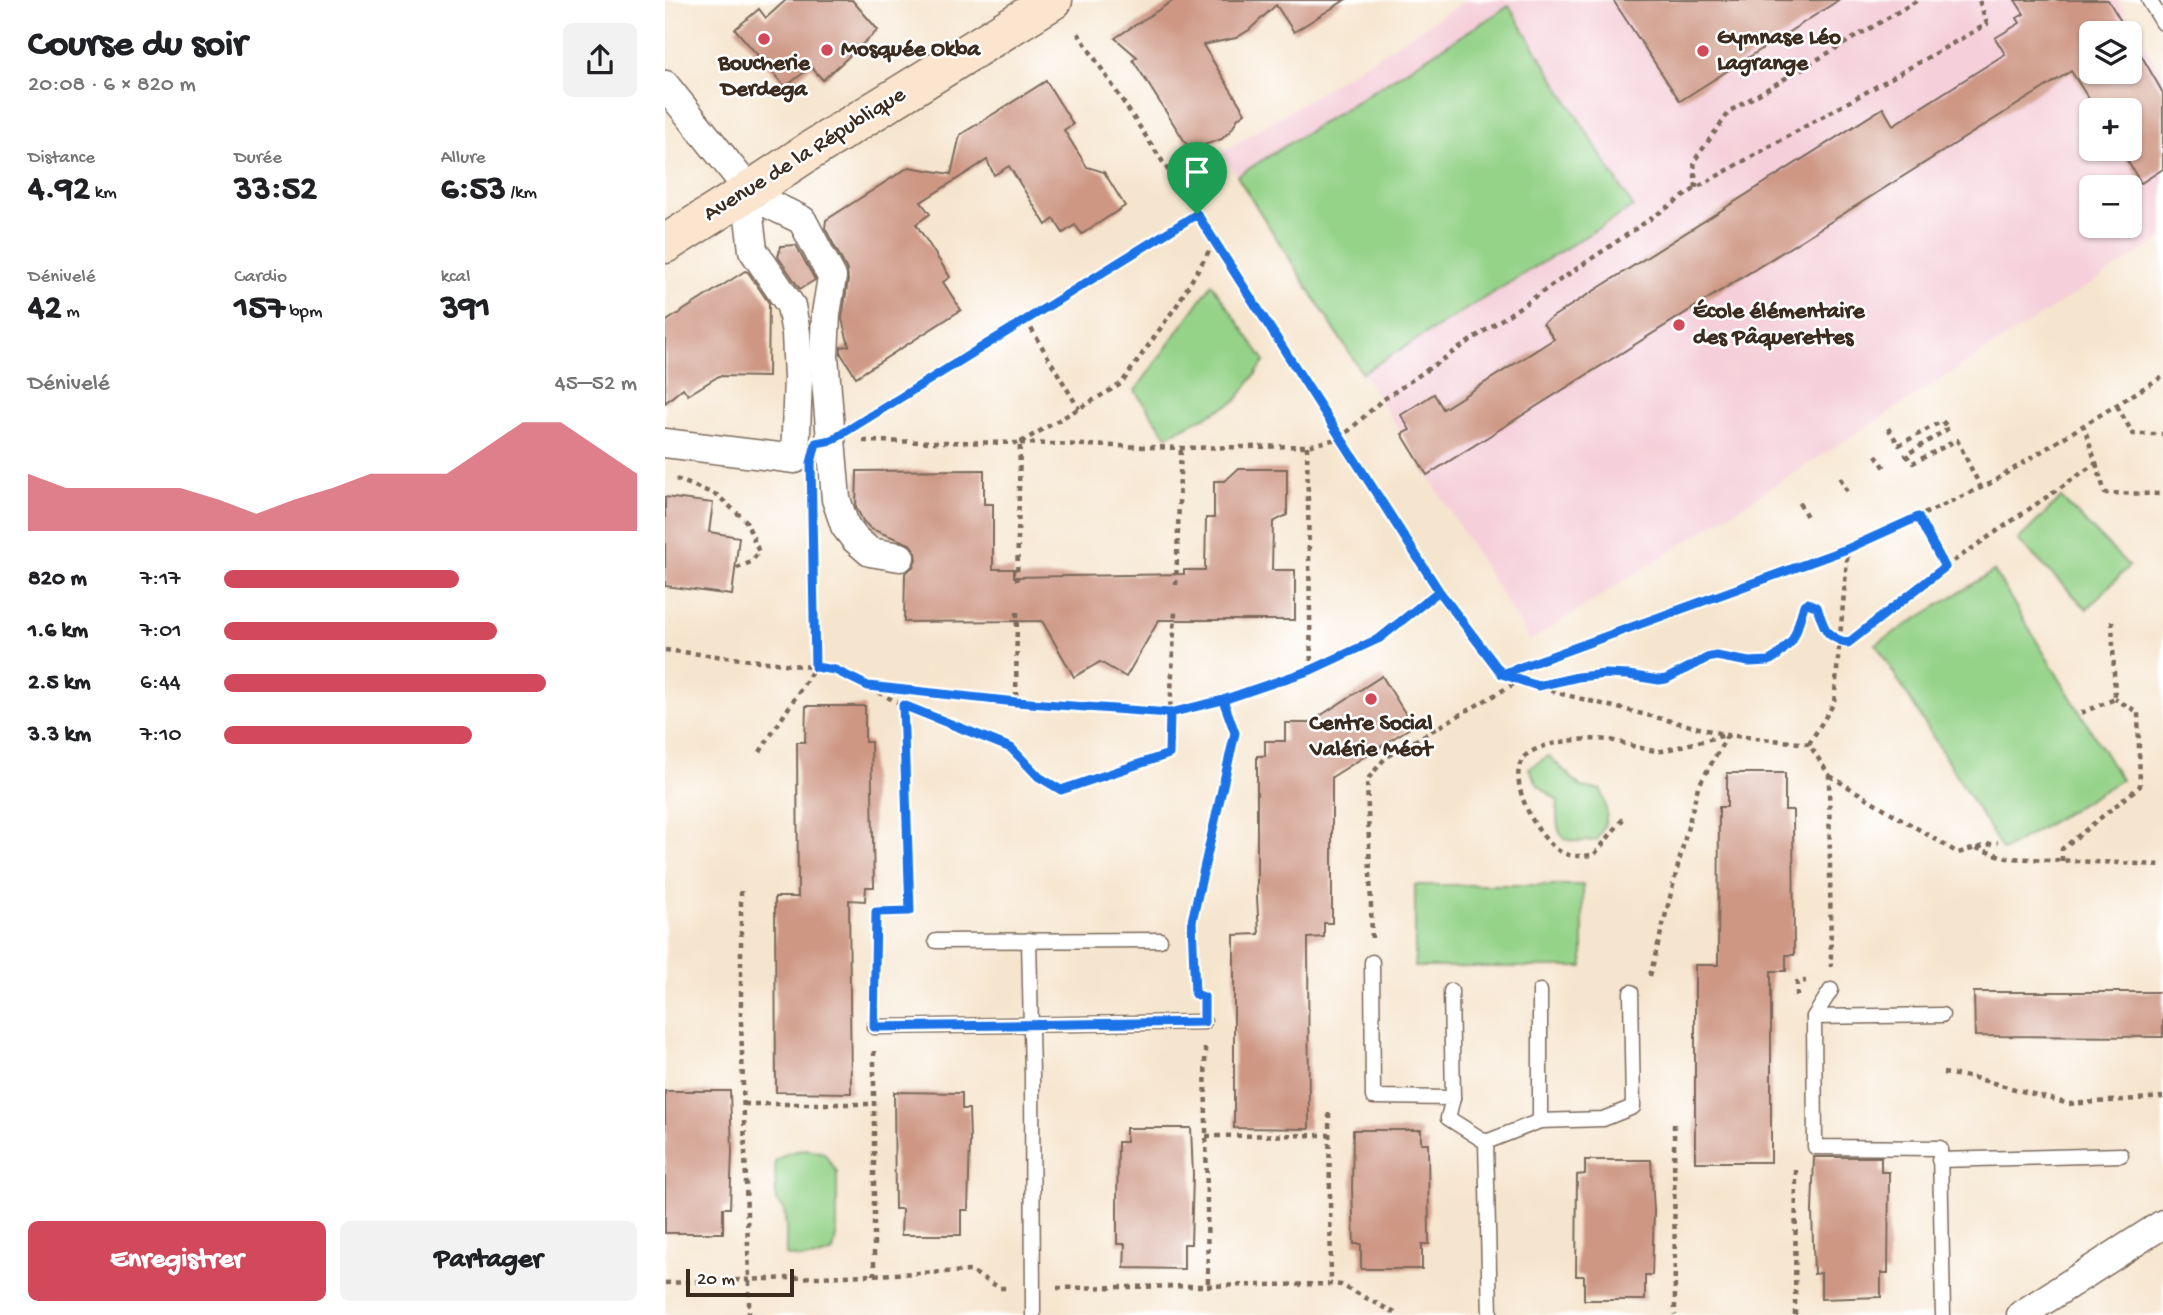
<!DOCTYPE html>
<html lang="fr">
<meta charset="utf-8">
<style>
:root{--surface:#fff;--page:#f2f2f2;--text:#202124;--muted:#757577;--accent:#d1495b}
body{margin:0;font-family:"Gochi Hand",sans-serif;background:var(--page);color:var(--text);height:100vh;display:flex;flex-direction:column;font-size:26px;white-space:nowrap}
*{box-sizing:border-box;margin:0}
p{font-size:23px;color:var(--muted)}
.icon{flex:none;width:38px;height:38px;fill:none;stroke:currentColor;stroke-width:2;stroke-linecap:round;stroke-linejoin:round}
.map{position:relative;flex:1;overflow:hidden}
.side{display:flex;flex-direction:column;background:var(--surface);width:665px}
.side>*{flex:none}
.controls{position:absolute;left:1414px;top:21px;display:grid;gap:14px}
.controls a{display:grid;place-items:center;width:63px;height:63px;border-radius:10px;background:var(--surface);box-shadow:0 2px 5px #0004;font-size:35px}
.scale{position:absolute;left:21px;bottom:18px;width:108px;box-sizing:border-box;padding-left:7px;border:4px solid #3b2a1e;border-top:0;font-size:19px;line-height:24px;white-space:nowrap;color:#3b2a1e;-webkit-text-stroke:5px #fff;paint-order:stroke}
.pin{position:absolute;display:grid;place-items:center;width:60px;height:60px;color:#fff;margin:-72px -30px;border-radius:50% 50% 50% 0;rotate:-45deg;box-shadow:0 0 7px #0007}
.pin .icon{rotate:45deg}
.round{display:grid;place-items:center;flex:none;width:74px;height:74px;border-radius:10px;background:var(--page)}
.overview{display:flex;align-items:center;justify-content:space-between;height:119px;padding:0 28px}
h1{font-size:38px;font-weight:700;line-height:52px}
.metrics{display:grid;grid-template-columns:repeat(3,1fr);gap:10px;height:119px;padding:7px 28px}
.metrics div{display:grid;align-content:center}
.metrics b{font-size:35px;font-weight:700}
.metrics small{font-size:19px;font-weight:400}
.metrics p{font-size:19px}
.chart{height:196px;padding:14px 28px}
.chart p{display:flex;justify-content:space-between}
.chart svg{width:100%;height:126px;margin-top:7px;fill:var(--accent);opacity:.7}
.action{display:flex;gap:14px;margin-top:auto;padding:14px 28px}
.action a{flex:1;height:80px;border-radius:10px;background:var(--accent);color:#fff;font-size:28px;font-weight:700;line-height:80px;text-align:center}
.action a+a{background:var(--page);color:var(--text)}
ul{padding:0 28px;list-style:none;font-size:23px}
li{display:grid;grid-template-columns:112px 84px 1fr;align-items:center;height:52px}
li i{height:18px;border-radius:9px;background:var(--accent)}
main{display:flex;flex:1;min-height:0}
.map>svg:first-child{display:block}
.built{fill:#f5cfd9;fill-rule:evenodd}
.green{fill:#95d389;stroke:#687e54;stroke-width:2}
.building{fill:#ce9784}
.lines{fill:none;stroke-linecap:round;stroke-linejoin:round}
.lane-casing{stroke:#7c6b5c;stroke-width:17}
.street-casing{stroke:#7c6b5c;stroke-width:31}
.secondary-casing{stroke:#7c6b5c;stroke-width:41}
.path{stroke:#7c6b5c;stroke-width:4.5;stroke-dasharray:5 5;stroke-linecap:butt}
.lane{stroke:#fff;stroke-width:14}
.street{stroke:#fff;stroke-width:28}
.secondary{stroke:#fbe5cf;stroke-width:38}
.route-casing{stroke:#fff;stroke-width:14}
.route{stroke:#1a73e8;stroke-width:9}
.poi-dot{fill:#d1495b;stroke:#fff;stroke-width:2.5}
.labels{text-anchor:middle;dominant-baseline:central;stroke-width:5;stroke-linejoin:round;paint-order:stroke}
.poi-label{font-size:23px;font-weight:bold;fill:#3b2a1e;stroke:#fff;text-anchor:start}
.street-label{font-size:23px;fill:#3b2a1e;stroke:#fff}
</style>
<main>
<section class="side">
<div class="overview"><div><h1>Course du soir</h1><p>20:08 · 6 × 820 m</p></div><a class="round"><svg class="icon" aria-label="share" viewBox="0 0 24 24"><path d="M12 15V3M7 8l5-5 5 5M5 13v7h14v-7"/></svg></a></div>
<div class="metrics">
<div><p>Distance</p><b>4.92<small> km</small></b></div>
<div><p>Durée</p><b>33:52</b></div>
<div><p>Allure</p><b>6:53<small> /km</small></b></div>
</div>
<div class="metrics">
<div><p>Dénivelé</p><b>42<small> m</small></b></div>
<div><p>Cardio</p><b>157<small> bpm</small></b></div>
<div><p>kcal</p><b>391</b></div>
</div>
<div class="chart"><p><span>Dénivelé</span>45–52 m</p>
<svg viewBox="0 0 160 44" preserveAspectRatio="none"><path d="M0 44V24L10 29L20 29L30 29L40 29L50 33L60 38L70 33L80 29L90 24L100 24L110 24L120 15L130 6L140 6L150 15L160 24V44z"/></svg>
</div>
<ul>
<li><b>820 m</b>7:17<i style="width:57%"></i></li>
<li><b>1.6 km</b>7:01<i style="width:66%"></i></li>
<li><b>2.5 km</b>6:44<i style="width:78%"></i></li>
<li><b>3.3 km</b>7:10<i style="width:60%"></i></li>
</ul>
<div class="action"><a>Enregistrer</a><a>Partager</a></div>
</section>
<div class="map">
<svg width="1498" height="1315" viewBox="0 0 1498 1315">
<rect width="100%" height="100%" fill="#fff"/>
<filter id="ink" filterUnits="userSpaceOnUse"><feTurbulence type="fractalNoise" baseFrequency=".0143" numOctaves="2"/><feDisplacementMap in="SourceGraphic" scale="14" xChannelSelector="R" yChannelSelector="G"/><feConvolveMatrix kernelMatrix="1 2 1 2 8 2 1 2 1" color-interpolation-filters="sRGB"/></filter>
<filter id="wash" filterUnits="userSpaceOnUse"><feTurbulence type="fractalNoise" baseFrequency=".00686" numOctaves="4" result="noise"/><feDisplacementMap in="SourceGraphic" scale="28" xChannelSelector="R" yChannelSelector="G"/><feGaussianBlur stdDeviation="1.57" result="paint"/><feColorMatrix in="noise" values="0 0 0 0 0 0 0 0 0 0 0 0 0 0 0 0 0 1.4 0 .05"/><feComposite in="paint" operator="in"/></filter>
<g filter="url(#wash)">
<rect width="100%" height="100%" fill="#f6e5ce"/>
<path class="built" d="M802 0H1452L1498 75V238L865 641 752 458 557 153ZM1426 33H1465V72H1426ZM1426 110H1465V149H1426ZM1426 187H1465V226H1426Z"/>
<g class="green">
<polygon points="844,6 968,207 697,373 572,176"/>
<polygon points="547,284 600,361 571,401 502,436 470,391"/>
<polygon points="1396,498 1464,566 1422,609 1353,540"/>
<polygon points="1329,571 1456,780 1338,851 1211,644"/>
<path d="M884 756 916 787 936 790C944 811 944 820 932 840 895 846 889 836 893 801L873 785 864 768Z"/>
<rect x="750" y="885" width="168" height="82"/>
<path d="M142 1149 159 1153 172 1172V1231L168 1252C152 1259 139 1260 121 1255V1228L119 1208 111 1201 110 1161 123 1153Z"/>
</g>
<g id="blocks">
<g class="building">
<polygon points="121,0 187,0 213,30 158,80 146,67 120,87 70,29 94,9 101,18"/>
<polygon points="509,0 680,0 629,32 611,5 584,30 571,38 538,45 580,113 573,118 567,129 557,139 539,145 522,145 468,60 472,57 450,38"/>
<polygon points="948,0 1174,0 1015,101"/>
<polygon points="1350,0 1443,0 1463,33 1426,33 1426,72 1465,72 1465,36 1498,93 1498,169 1476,183 1455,149 1465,149 1465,110 1431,110 1406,71 762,475 737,434 745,430 736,415 769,394 778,409 889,339 878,323 1218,108 1228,125 1340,54 1330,38 1355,23 1352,18 1359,14"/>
<polygon points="381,81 408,124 399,130 422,167 439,172 460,206 417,234 410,225 398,233 389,219 381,225 344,166 329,175 322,160 256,202 265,214 251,224 285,277 278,282 296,310 191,377 176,354 176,347 184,346 177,319 183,280 182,270 160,228 161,220 244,167 286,174 295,135"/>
<polygon points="131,245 150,280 135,289 113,257 116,246"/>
<polygon points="80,271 83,272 104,303 103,377 54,376 23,395 18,388 0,403 0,322"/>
<polygon points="573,469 622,469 622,515 608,522 607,570 630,570 630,620 494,620 461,677 435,662 409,677 377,621 239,622 240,573 248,567 251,559 250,551 245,544 206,529 198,521 191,507 192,471 319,470 319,504 328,504 328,569 349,569 349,577 519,574 519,570 540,570 541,518 549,518 549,481 560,481"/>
<polygon points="0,497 48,503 44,532 74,537 67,595 0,586"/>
<polygon points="717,676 748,726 667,777 667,923 659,923 659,937 643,938 644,1129 569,1128 569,935 594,934 592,897 592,756 600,756 600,741 620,741 620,723 644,723"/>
<polygon points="141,706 200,706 200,742 206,742 209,887 201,887 200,901 184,900 186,1093 111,1092 110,897 133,897 132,742 140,742"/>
<polygon points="1062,773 1120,773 1120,810 1128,810 1129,955 1121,955 1121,971 1106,971 1106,1162 1030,1162 1030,965 1053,965 1054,807 1062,807"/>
<polygon points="1309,992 1498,992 1498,1037 1310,1036"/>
<polygon points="0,1091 65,1091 67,1151 65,1208 58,1208 58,1233 0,1233"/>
<polygon points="229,1092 297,1093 297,1109 304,1109 305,1140 303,1210 296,1210 296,1235 236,1235 237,1209 230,1209"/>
<polygon points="461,1128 526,1128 528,1175 526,1244 519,1244 519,1269 459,1268 460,1244 452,1244 452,1207 453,1142 461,1142"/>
<polygon points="688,1130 756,1130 756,1143 763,1143 764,1244 757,1244 757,1269 696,1269 696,1244 689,1244 687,1188"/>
<polygon points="1149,1157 1216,1157 1216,1172 1224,1172 1223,1273 1216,1273 1216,1297 1156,1299 1156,1273 1149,1274 1147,1211"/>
<polygon points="920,1160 986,1160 989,1211 987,1275 980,1275 980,1300 919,1300 919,1276 911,1276 912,1175 920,1174"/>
</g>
</g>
</g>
<g filter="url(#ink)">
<use href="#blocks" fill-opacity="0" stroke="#7c6b5c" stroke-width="2"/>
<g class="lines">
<defs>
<g id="lane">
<polyline points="1484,0 1498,23"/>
<polyline points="364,940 367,1075 368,1315"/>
<polyline points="271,941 495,940"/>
<polyline points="707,962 708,1097 788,1098 783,1118 821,1142 825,1315"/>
<polyline points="1166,990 1149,1017 1150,1147 1275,1148 1278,1315"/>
<polyline points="786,991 788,1098"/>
<polyline points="875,991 875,1121"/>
<polyline points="1149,1017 1277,1015"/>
<polyline points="209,1027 539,1022"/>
<polyline points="821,1142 875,1121 938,1119 968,1107 966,992"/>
<polyline points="1274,1160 1456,1155"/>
</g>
<g id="street">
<polyline points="0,85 84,190"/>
<polyline points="81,193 137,220 167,277 161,314 159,356 171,499 180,526 190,539 205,552 235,557"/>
<polyline points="0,443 130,459 133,378 131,333 126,306 88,250 81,193"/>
<polyline points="1356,1315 1498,1224"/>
</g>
<polyline id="secondary" points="0,244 81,193 143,152 388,0"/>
</defs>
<use href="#lane" class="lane-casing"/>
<use href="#street" class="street-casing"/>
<use href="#secondary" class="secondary-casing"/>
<g class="path">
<polyline points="413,33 532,214 774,591 837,674 1183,549 1324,484 1498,376"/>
<polyline points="1031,188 1029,161 1065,111 1253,0"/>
<polyline points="361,320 414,409"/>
<polyline points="1452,406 1468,434 1498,434"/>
<polyline points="197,422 532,214"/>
<polyline points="1223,428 1234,445 1277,421 1284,428 1241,455 1248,463 1292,440 1316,488"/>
<polyline points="198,441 355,443 352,586"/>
<polyline points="356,442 456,384 512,305 550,241"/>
<polyline points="355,443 516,448 642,446 676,438 716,401 1031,188 1322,24 1314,0"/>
<polyline points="642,446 646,670"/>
<polyline points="1211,455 1222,471"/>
<polyline points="1431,463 1440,493 1498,494"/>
<polyline points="1175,478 1184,494"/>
<polyline points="11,479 52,495 81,521 94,552 86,562 70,569"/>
<polyline points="1134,503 1144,520"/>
<polyline points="1280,567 1431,463 1419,427"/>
<polyline points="511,585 516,448"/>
<polyline points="352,612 351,702 505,713 510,611"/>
<polyline points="0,650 170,670 238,705 346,748 374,777 396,790 504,754 505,713 558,700 646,670 715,638 774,591"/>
<polyline points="838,675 897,694 1062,735 1144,744 1164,775 1166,967"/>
<path d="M873 686C903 679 933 672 964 675 974 676 985 681 995 680 1015 679 1030 659 1049 657 1062 655 1074 661 1086 662 1121 664 1132 633 1139 605L1143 603 1152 607C1160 629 1158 636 1183 643L1280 567 1253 517"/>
<polyline points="207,687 351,702"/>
<polyline points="1416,713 1450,699 1447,620"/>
<polyline points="1144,744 1169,703 1183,549"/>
<polyline points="95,752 150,667 148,538"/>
<polyline points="1165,776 1293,853 1333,842"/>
<path d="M958 819 929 855C916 856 904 858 893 850 872 837 843 783 857 760 860 753 872 749 879 746 899 740 929 737 950 741 966 745 981 751 997 751L1061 735"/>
<polyline points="1311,848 1342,858 1498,865"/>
<polyline points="1397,861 1397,849 1475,786 1473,712 1450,699"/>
<polyline points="76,891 76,1021 84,1279 84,1315"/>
<polyline points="707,938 702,780 721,757 854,681"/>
<polyline points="985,976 1033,787 1062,736"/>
<polyline points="532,995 530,994 527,921 570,733 558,700"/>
<polyline points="1132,996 1132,982 1141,981"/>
<polyline points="209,1004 211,913 245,911 238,705"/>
<polyline points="540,1048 543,1285"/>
<polyline points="209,1051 209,1275"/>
<polyline points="1278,1073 1310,1078 1404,1104 1498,1097"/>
<polyline points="79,1104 208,1104"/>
<polyline points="664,1113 666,1283"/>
<polyline points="1009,1124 1010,1315"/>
<polyline points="541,1136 664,1135"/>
<polyline points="0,1283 306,1271 335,1288 345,1288"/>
<polyline points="392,1288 666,1284 676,1285 734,1315"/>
<polyline points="1130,1315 1131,1165"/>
</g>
<use href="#lane" class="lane"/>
<use href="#street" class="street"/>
<use href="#secondary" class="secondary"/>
</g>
</g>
<g class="lines" filter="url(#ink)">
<defs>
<path id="route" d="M532 214 167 440 151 443 146 463 150 667 170 670 203 686 351 702 505 713 558 700 570 733 527 921 530 994 539 997V1022L209 1027 211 912 245 911 238 705 346 748 374 777 396 790 504 754 505 713 558 700 646 670 715 638 774 591 837 674 1182 549 1253 517 1280 567 1183 643C1159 636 1160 629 1152 607L1143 603 1139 605 1131 632 1127 641 1112 656 1104 661 1084 662 1051 656 1042 658 1001 679 994 680 963 675 940 674 913 677 873 686 837 674 774 591 532 214"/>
</defs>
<use href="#route" class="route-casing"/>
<use href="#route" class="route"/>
</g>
<g class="poi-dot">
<circle cx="99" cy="39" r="7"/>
<circle cx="162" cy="50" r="7"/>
<circle cx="1038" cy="51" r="7"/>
<circle cx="1014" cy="325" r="7"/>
<circle cx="706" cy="699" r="7"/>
</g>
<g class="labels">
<g class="poi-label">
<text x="1052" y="38">Gymnase Léo<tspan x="1052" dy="26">Lagrange</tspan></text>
<text x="176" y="50">Mosquée Okba</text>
<text x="99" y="64" text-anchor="middle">Boucherie<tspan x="99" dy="26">Derdega</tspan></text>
<text x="1028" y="312">École élémentaire<tspan x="1028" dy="26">des Pâquerettes</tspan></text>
<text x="706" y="724" text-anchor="middle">Centre Social<tspan x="706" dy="26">Valérie Méot</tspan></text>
</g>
<g class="street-label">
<text transform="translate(140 155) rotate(-32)">Avenue de la République</text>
</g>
</g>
</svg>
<div class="controls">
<a><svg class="icon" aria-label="layers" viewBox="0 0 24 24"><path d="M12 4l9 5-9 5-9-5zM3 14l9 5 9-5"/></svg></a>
<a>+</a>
<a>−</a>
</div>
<div class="scale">20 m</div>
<div class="pin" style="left:532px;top:214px;background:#1e9e55"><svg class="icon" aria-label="arrive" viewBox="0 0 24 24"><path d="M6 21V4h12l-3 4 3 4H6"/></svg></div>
</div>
</main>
